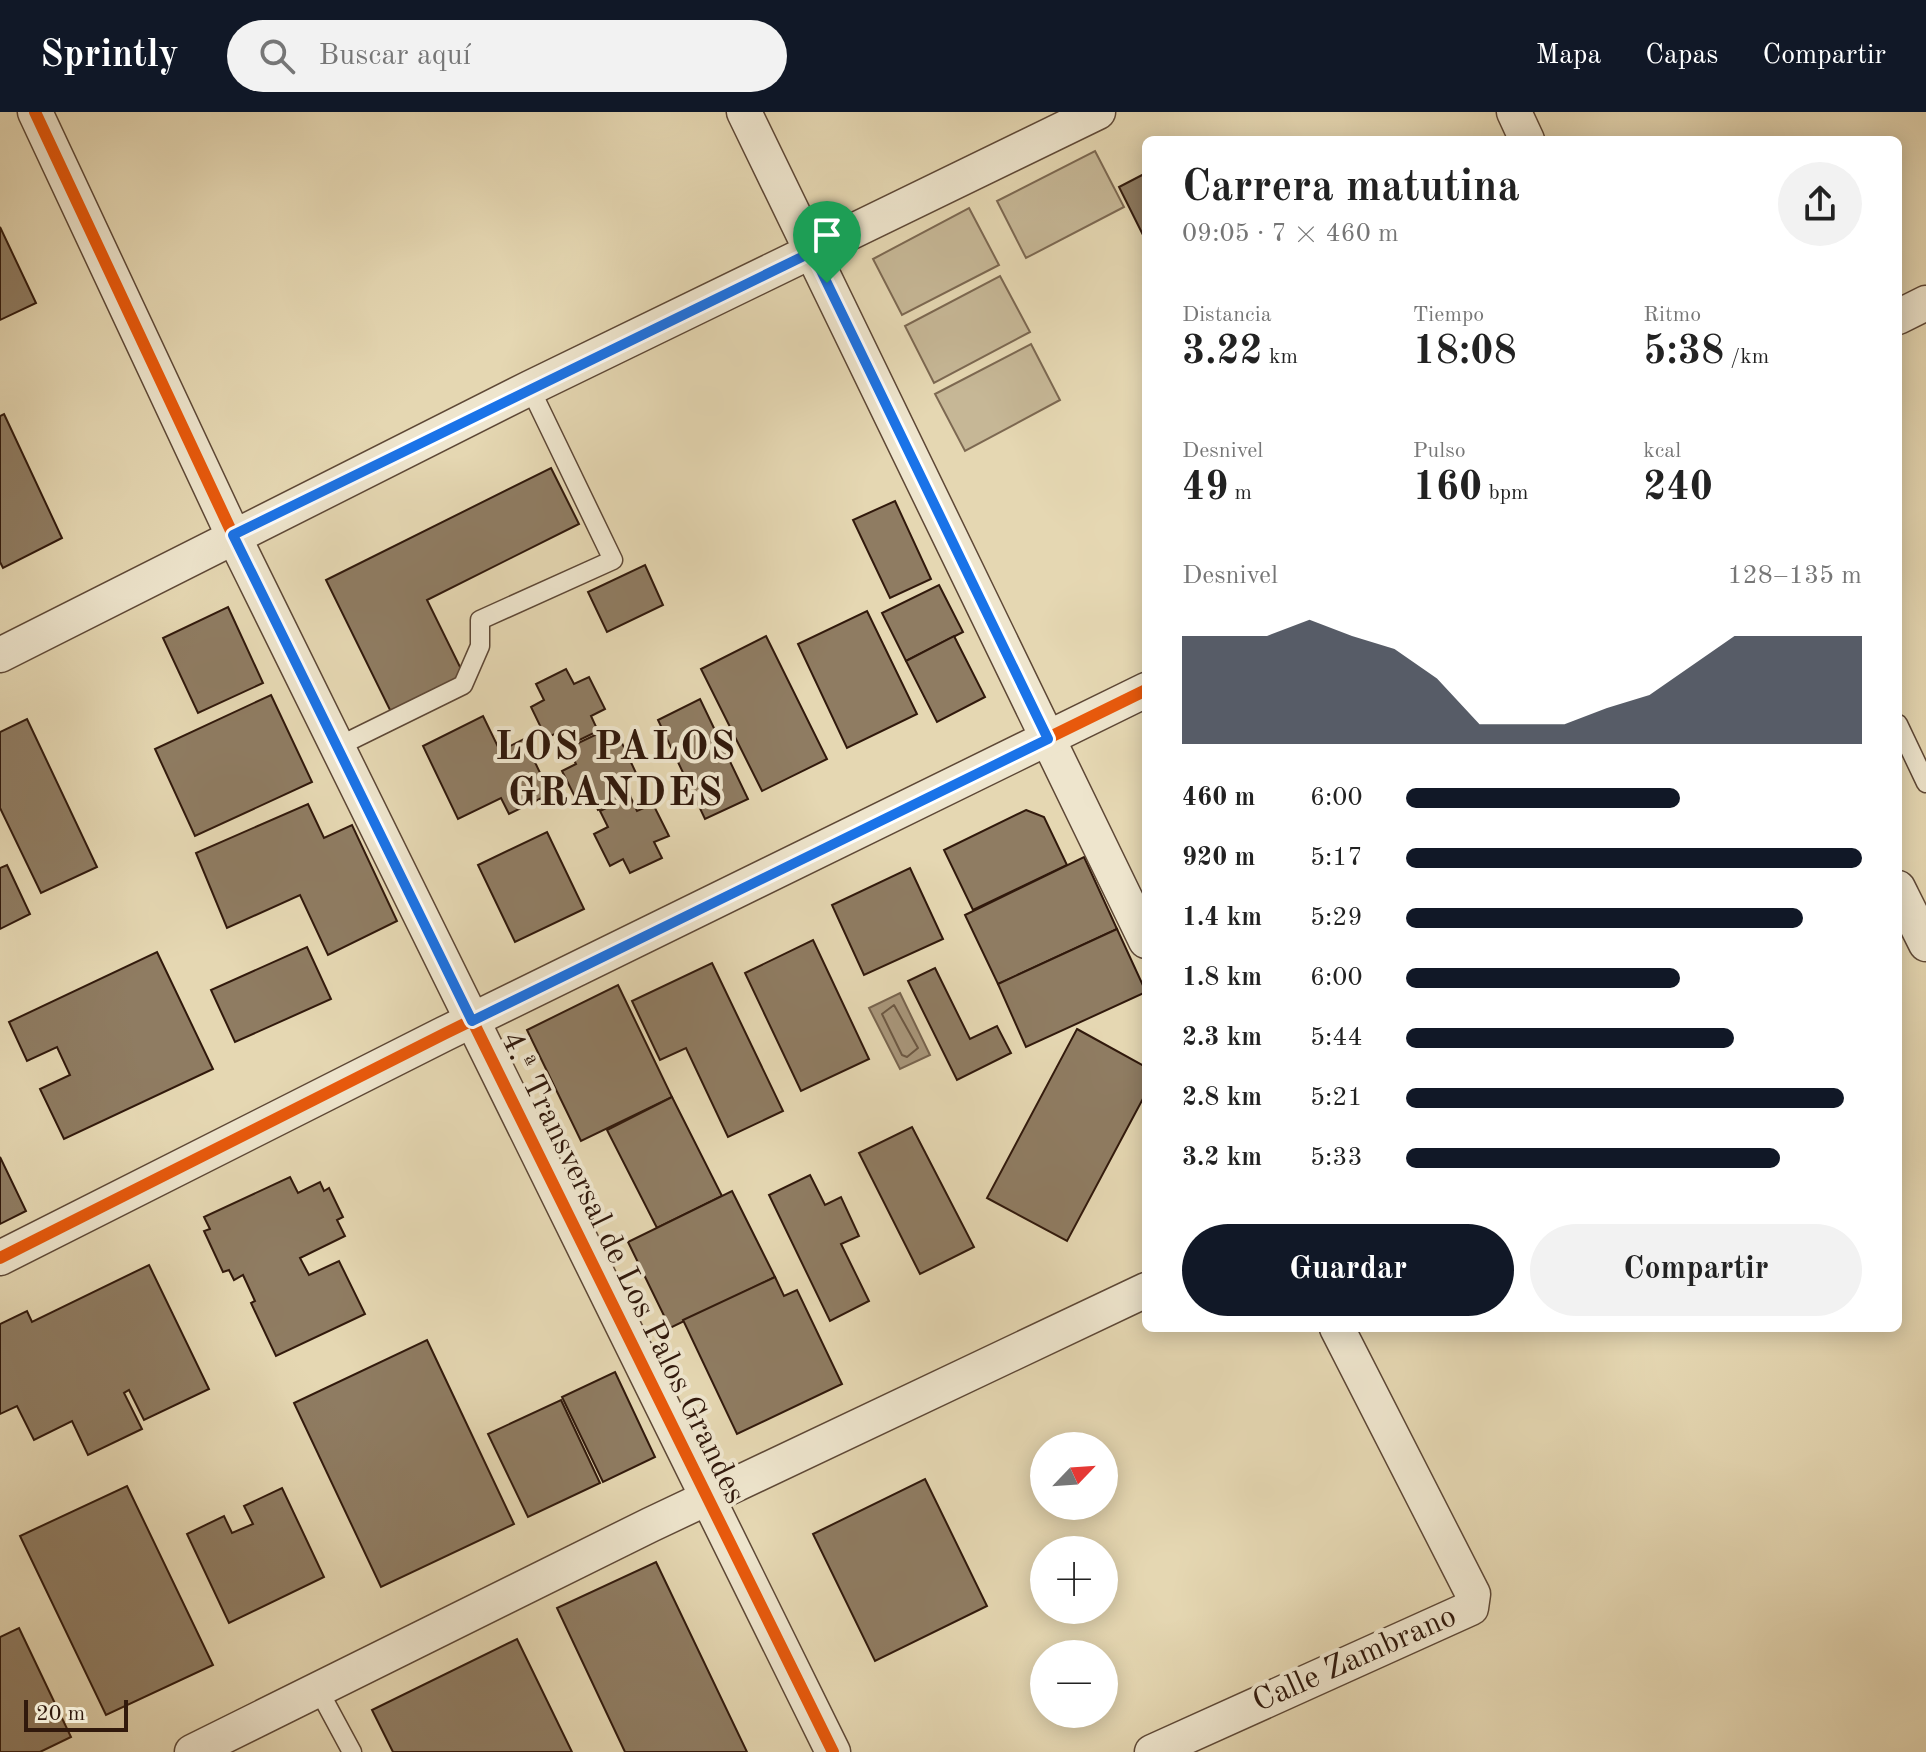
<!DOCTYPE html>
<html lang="es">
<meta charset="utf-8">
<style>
:root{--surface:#fff;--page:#f2f2f2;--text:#222;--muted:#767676;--accent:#111827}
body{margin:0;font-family:"Old Standard TT",serif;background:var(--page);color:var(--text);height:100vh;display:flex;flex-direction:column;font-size:30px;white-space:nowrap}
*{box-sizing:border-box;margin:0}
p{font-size:26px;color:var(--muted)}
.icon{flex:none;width:44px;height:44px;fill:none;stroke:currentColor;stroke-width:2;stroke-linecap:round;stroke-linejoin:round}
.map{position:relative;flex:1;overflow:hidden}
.sheet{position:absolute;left:1142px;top:24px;width:760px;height:1196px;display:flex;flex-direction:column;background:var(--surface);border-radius:12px;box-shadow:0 4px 20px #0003}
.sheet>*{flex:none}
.needle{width:52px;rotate:65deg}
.fabs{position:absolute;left:1030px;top:1320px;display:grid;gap:16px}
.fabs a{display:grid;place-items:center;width:88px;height:88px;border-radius:50%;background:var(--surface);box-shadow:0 4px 20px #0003;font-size:40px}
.scale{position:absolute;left:24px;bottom:20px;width:104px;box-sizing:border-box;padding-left:8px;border:4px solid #31190c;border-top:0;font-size:22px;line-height:28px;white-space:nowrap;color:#31190c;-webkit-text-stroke:6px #eee5cd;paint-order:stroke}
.pin{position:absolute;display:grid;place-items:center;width:68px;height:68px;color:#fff;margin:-82px -34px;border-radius:50% 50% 50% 0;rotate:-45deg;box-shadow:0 0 8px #0007}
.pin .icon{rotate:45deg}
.round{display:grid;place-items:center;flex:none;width:84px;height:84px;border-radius:42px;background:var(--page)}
.head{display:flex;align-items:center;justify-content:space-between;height:136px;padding:0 40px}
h1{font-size:44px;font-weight:700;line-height:60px}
.stats{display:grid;grid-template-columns:repeat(3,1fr);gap:12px;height:136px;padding:8px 40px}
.stats div{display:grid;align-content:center}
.stats b{font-size:40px;font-weight:700}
.stats small{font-size:22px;font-weight:400}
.stats p{font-size:22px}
.chart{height:224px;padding:16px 40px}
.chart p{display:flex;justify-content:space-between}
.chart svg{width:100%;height:144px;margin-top:8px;fill:var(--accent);opacity:.7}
.action{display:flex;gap:16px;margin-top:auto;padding:16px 40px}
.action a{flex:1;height:92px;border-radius:48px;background:var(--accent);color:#fff;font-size:32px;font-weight:700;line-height:92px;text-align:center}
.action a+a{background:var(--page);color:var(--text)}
ul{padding:0 40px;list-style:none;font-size:26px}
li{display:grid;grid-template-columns:128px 96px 1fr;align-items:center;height:60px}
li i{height:20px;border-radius:10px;background:var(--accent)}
header{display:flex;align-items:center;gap:48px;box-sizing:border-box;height:112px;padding:0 40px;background:var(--accent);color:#fff}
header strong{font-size:38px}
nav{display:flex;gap:44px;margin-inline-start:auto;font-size:28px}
.search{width:560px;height:72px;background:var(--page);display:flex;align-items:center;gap:20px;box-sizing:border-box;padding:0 28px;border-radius:44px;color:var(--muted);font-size:30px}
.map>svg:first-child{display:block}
.green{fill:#c6b796;stroke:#7c6851;stroke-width:2}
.water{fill:#a8967a;stroke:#78644e;stroke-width:2}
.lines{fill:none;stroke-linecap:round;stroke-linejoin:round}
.shore{stroke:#6c5843;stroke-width:2}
.building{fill:#8f7c62;stroke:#31190c;stroke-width:2}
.lane-casing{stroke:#5e4836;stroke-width:21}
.street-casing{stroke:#5e4836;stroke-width:37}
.lane{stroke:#eee5cd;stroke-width:18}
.street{stroke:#eee5cd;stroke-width:34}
.cycleway-casing{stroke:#eee5cd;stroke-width:17}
.cycleway{stroke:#e8590c;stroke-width:12}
.route-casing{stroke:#fff;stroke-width:16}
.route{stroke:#1a73e8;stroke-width:10}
.labels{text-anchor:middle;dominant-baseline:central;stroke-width:8;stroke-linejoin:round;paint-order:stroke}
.street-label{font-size:32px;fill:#31190c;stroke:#eee5cd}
.district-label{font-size:40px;font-weight:bold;letter-spacing:2px;fill:#31190c;stroke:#eee5cd}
</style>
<header>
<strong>Sprintly</strong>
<div class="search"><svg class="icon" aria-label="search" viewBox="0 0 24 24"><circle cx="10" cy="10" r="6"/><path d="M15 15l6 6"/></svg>Buscar aquí</div>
<nav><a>Mapa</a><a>Capas</a><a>Compartir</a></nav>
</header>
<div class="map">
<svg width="1926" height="1640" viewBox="0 0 1926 1640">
<rect width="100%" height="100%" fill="#e5d7b2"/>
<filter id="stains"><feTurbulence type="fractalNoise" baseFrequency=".0025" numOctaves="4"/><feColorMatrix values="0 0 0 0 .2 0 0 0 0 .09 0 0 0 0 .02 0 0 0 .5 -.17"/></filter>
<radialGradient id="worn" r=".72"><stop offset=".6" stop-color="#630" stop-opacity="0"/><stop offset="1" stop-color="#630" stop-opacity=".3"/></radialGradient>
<g class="green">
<polygon points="1095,39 1124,95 1026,146 997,89"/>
<polygon points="969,96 999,153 902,203 873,147"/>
<polygon points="1000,164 1030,220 934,271 905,214"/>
<polygon points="1031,232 1060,288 965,339 935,282"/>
</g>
<polygon class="water" points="900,881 930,943 900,957 869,896"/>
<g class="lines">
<polygon class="shore" points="894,893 918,936 907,945 902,943 882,902"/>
</g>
<g class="building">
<polygon points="1146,61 1146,129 1119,75"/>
<polygon points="0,115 36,191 0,208"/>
<polygon points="4,302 62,426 3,456 0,450 0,304"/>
<polygon points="551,356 579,412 427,488 464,563 391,600 326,468"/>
<polygon points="895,389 931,467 890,486 853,408"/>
<polygon points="645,453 663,493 607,520 588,480"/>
<polygon points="939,473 963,520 906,549 882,501"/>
<polygon points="228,495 263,571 198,601 163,526"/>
<polygon points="867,499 917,602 847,636 798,532"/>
<polygon points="766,524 827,647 762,679 701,557"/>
<polygon points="954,524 985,585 937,610 906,549"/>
<polygon points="566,557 574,572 589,565 605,597 591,604 598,619 567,634 559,620 546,626 531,595 544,588 536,572"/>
<polygon points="271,583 312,670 195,724 155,637"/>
<polygon points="700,587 748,687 705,707 658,608"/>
<polygon points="483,604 500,639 524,627 550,682 509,702 501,686 458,707 423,634"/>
<polygon points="27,607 97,755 41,781 0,696 0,620"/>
<polygon points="597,622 605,636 621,629 636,661 622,668 630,683 598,698 591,684 578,691 562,659 576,652 568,636"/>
<polygon points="630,684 637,699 653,692 669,724 654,730 662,746 630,761 623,747 610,754 594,722 608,715 600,699"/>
<polygon points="308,692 324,726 352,713 397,809 328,843 300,783 227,816 196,741"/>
<polygon points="1026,698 1044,705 1067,753 973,798 944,738"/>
<polygon points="547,720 584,797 515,830 478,753"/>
<polygon points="1084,745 1117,817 998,872 965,803"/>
<polygon points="7,753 30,802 0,817 0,756"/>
<polygon points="910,756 943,827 864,863 832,793"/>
<polygon points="1117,817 1146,880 1026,935 998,872"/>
<polygon points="813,828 869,947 801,979 745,861"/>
<polygon points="307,835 331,887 235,930 211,878"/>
<polygon points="157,840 213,957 64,1027 40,977 70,963 57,935 27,949 9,910"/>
<polygon points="712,851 783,999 728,1025 686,936 660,948 632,889"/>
<polygon points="935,856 970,927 997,914 1011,941 957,968 908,869"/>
<polygon points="618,873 672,985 581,1029 527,918"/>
<polygon points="1077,917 1146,955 1146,981 1067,1129 987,1086"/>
<polygon points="672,985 722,1084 657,1116 607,1018"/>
<polygon points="912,1015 974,1135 920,1162 859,1041"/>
<polygon points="0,1045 26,1099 0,1112"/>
<polygon points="810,1063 825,1093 841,1085 859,1124 841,1132 869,1189 830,1209 769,1083"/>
<polygon points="290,1065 298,1081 320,1070 324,1079 329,1076 343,1105 337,1108 345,1124 300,1146 309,1163 339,1149 365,1202 276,1244 251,1191 255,1189 243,1163 234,1168 229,1158 223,1160 204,1119 210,1117 204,1105"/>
<polygon points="732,1079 775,1165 670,1216 628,1130"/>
<polygon points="149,1153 209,1277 144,1308 129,1278 124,1281 142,1317 88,1343 72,1309 34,1328 17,1294 0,1302 0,1212 27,1199 32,1210"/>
<polygon points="775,1165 784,1184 797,1178 842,1272 737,1322 683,1208"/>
<polygon points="427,1228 514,1412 381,1475 294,1291"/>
<polygon points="615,1260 655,1345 603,1370 562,1285"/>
<polygon points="561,1288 600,1371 528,1405 488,1322"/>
<polygon points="925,1367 987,1494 875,1549 813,1422"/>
<polygon points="127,1374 213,1553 106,1603 20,1424"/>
<polygon points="282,1376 324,1465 229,1511 187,1422 224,1404 232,1421 253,1412 244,1394"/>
<polygon points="656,1450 747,1640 625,1640 557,1496"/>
<polygon points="19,1516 71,1625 40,1640 0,1640 0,1525"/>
<polygon points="517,1527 572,1640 393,1640 372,1598"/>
</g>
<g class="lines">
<defs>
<g id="lane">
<polyline points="1898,612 1926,671"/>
<polyline points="337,635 463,573 480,534 480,508 613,448 530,276"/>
<polyline points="318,1577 352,1640"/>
</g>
<g id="street">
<polyline points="35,0 233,423 833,1640"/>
<polyline points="744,0 1146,829"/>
<polyline points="1514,0 1527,28"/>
<polyline points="1898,205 1926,191"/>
<polyline points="0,543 530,276 1098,0"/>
<polyline points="1898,776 1926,832"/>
<polyline points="0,1146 444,922 1146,578"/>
<polyline points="192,1640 650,1413 1146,1178"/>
<polyline points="1152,1640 1471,1496 1473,1482 1337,1216"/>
</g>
</defs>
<use href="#lane" class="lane-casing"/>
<use href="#street" class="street-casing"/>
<use href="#lane" class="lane"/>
<use href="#street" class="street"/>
<defs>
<g id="cycleway">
<polyline points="35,0 233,423 833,1640"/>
<polyline points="0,1146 444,922 1146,578"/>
</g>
</defs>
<use href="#cycleway" class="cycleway-casing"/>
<use href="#cycleway" class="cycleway"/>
</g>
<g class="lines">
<defs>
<polygon id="route" points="812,140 1048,627 472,909 233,423"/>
</defs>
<use href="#route" class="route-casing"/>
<use href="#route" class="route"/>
</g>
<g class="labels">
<g class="street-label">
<text transform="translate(622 1156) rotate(64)">4.ª Transversal de Los Palos Grandes</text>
<text transform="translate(1355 1548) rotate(-24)">Calle Zambrano</text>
</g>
<g class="district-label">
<text x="616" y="637">LOS PALOS<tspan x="616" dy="46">GRANDES</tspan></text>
</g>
</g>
<rect width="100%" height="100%" filter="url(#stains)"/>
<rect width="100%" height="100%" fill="url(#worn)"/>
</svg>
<div class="fabs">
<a><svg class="needle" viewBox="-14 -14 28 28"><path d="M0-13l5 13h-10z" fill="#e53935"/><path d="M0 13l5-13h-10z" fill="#767676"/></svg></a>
<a>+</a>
<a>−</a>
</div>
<div class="scale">20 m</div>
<div class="pin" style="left:827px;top:171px;background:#1e9e55"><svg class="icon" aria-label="arrive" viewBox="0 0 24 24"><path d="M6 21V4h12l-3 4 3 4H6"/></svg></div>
<section class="sheet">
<div class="head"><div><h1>Carrera matutina</h1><p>09:05 · 7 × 460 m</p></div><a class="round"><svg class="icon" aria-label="share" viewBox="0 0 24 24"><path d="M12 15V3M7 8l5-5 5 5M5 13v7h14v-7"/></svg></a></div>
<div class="stats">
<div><p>Distancia</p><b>3.22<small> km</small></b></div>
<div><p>Tiempo</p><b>18:08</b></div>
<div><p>Ritmo</p><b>5:38<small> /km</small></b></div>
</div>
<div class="stats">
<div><p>Desnivel</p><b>49<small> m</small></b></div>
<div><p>Pulso</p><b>160<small> bpm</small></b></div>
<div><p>kcal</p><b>240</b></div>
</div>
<div class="chart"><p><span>Desnivel</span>128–135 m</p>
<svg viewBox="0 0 160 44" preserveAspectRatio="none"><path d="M0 44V11L10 11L20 11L30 6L40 11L50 15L60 24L70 38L80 38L90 38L100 33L110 29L120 20L130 11L140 11L150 11L160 11V44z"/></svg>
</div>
<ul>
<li><b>460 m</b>6:00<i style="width:60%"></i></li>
<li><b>920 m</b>5:17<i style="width:100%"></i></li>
<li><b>1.4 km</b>5:29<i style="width:87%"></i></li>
<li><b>1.8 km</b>6:00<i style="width:60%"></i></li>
<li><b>2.3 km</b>5:44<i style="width:72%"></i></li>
<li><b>2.8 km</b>5:21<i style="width:96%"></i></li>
<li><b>3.2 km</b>5:33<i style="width:82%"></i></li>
</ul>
<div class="action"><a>Guardar</a><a>Compartir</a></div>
</section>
</div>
